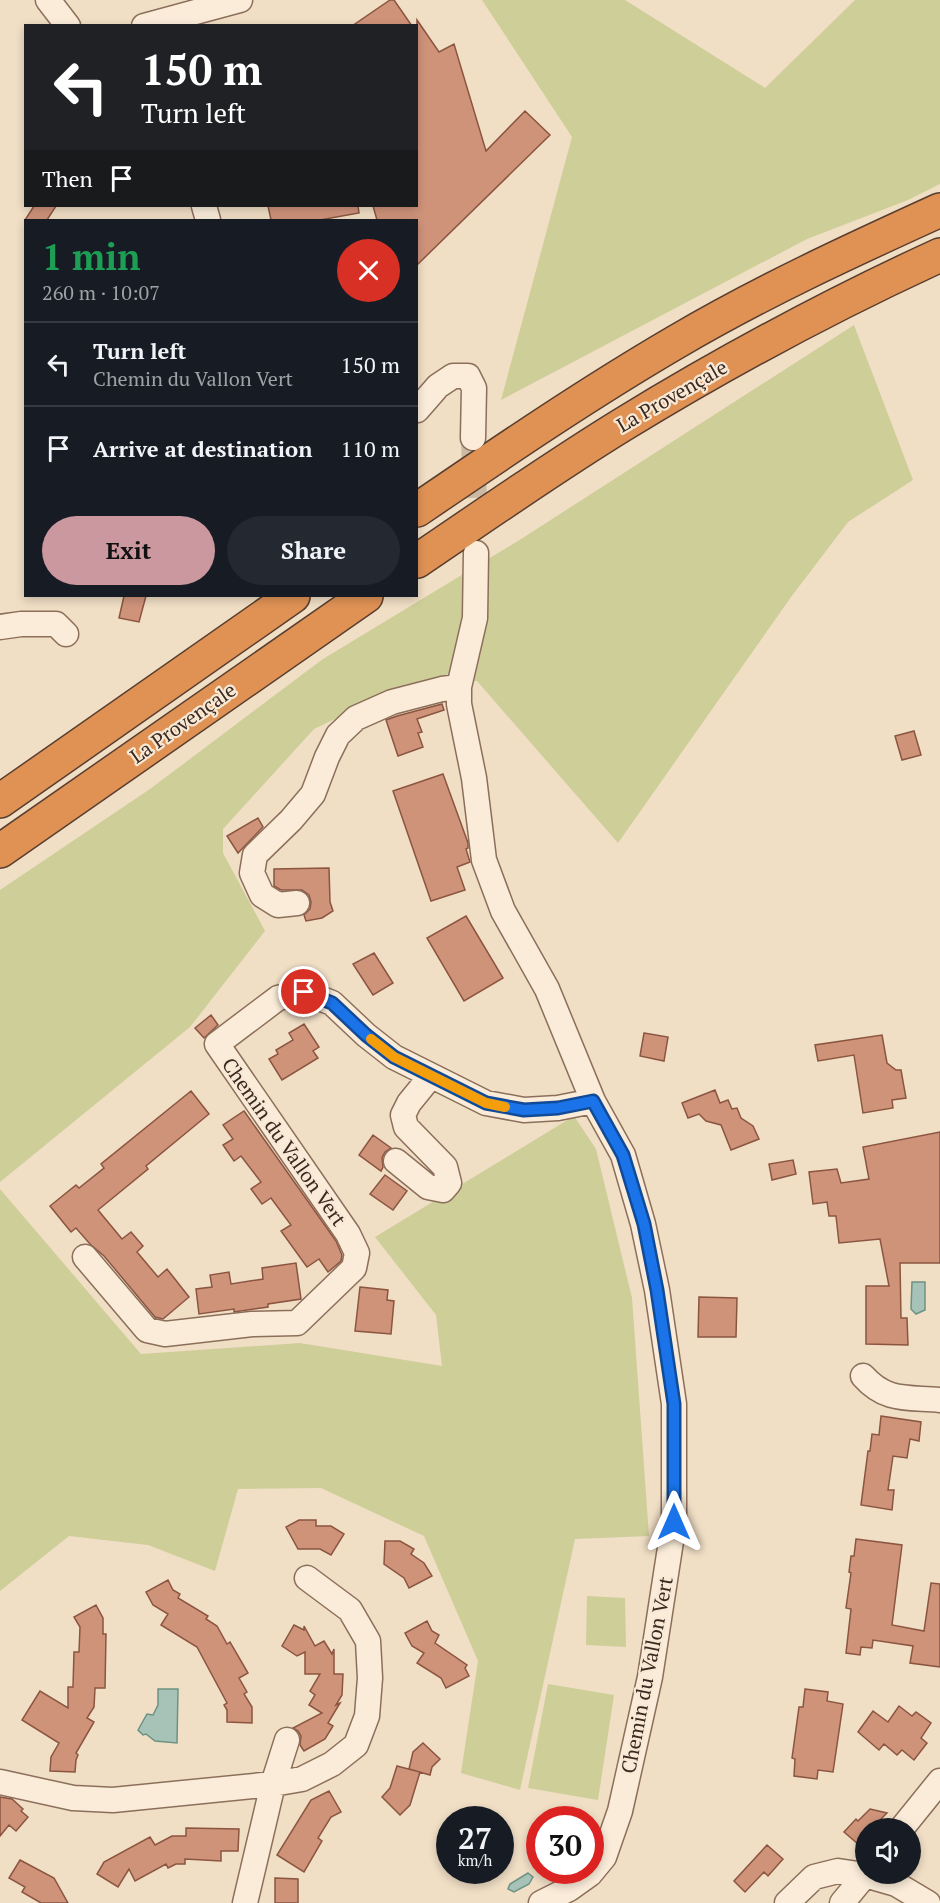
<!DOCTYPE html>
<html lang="en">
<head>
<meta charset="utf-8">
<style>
	:root { --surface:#171b24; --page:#242831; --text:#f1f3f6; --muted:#9ea1a6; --line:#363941; --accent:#cb98a0 }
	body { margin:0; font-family:"PT Serif",serif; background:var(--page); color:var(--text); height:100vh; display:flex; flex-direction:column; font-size:22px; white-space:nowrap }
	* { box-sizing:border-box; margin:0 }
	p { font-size:20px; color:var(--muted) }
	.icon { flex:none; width:33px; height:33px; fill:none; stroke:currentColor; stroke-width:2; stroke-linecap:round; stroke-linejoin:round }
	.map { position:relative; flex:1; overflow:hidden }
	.drawer { position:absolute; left:24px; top:219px; width:394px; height:378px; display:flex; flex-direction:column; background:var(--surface); border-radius:0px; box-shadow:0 3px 9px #0003 }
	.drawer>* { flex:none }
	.hud { position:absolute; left:24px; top:24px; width:394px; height:183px; border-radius:0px; box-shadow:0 3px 9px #0003; background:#202124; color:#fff; overflow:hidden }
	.tools { position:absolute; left:855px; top:1818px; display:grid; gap:12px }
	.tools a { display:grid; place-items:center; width:66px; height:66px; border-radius:50%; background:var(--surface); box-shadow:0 3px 9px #0003; font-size:30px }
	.speed { position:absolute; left:436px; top:1806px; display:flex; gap:12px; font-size:30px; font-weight:700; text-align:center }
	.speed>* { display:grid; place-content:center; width:78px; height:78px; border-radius:50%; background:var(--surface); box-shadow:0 3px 9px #0003; line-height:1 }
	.speed small { font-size:15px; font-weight:400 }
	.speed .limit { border:9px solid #d22; background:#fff; color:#111 }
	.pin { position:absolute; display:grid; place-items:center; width:51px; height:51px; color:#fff; margin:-26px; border:3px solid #fff; border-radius:50%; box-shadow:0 2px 6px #0007 }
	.me { position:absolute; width:66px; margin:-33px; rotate:0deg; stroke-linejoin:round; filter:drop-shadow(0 0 4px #0008) }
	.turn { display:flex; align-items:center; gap:21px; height:126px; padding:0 18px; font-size:27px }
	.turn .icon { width:78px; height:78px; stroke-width:2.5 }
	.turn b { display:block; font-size:42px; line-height:51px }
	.then { display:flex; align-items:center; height:57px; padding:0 18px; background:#0003; gap:12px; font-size:22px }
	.round { display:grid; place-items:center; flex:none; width:63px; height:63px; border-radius:32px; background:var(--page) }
	.head { display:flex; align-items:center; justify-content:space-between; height:102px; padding:0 18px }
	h1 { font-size:36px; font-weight:800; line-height:45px; color:#1e9e55 }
	.primary-button { display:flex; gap:12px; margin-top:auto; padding:12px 18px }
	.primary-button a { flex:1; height:69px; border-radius:36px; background:var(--accent); color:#111; font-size:24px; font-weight:800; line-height:69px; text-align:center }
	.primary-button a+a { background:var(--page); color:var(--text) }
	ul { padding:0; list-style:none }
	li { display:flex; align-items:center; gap:18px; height:84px; padding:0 18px; border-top:2px solid var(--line) }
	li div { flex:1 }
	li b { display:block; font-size:22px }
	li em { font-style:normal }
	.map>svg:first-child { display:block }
</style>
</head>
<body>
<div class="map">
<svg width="940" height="1903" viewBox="0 0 940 1903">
	<rect width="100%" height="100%" fill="#f0dec5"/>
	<path fill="#cece99" d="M482 0H625L765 88 855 0H940V184L908 200 807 239 501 400 572 137Z
		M854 325 913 480 848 522 791 597 618 843 477 681 408 684 314 729 223 829V853L265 931 190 1027 0 1182V890L150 789 323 659 518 541Z
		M574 1116 596 1149 632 1298 649 1536 575 1539 520 1790 461 1773 478 1661 424 1536 321 1488 238 1489 215 1571 148 1545 69 1536 0 1591V1189L141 1354 300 1343 442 1366 436 1315 375 1237Z
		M587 1596 625 1598 626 1647 586 1645Z
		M548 1684 614 1695 598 1800 528 1788Z"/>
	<path fill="#a7c3b7" stroke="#6d9284" stroke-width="1.5" d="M912 1282H925V1310L916 1314 911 1309Z
		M158 1689H178L177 1743 155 1741 146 1734 143 1735 138 1730 147 1714 153 1715 158 1705Z
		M528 1873 533 1877 529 1884 514 1892 508 1889 510 1884Z"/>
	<path fill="#cf937a" stroke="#8b5540" stroke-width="1.5" d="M390 0H394L412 26H352Z
		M417 20 439 52 454 44 486 151 525 111 550 135 417 265V220H377L373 206H417Z
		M34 206H56L47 220H25Z
		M268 206H358L359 213 320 220H271Z
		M124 596H146L139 622 119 618Z
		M442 704 444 710 417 719 422 732 418 733 423 747 398 756 386 720 397 716Z
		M914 731 921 755 902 760 895 736Z
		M443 774 468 843V848L466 849 470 862 457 867 465 890 431 901 393 791Z
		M258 818 263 827 238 853 227 836Z
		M329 868 330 902 333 911 322 918 306 921 304 915 310 909 311 902 309 895 302 890H281L274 886V869Z
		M466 916 503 978 464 1001 427 938Z
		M374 953 393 983 373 995 353 964Z
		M211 1015 218 1025 204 1038 195 1028Z
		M304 1024 319 1047 313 1051 318 1058 282 1080 269 1059 278 1054 276 1050 293 1040 289 1033Z
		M644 1033 668 1037 664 1061 640 1056Z
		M882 1035 887 1063 896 1070H901L906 1098 892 1100 893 1108 863 1113 854 1055 818 1061 815 1045Z
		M715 1090 720 1103 728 1100 732 1109 737 1108 741 1118 753 1126 759 1139 731 1150 721 1125 706 1121 699 1114 688 1118 682 1103Z
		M191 1091 209 1114 146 1166 148 1169 98 1210 122 1239 131 1232 143 1246 137 1252 158 1277 167 1269 189 1297 163 1319 155 1317 104 1256 90 1244 76 1228 71 1232 50 1206 76 1185 79 1188 104 1168 101 1164Z
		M244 1111 336 1241 342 1255 341 1261 328 1272 319 1259 307 1267 281 1231 291 1225 271 1198 262 1204 251 1189 261 1182 241 1156 234 1161 223 1145 233 1139 223 1125Z
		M940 1132V1263H900L901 1318H907L908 1345 866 1344V1286H889L880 1239 839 1243 836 1216H829L827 1202 813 1204 809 1172 837 1169 841 1183 869 1179 863 1147Z
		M373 1135 391 1148 385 1152 382 1158 383 1167 381 1171 359 1155Z
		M793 1160 796 1174 772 1180 769 1164Z
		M385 1175 407 1191 393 1210 370 1194Z
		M296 1263 301 1299 268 1304V1307L234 1312V1309L199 1314 196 1289 212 1287 210 1275 229 1272 231 1284 263 1279 262 1268Z
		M360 1287 388 1290 387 1300 394 1301 391 1334 355 1331Z
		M699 1297 737 1298 736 1337H698Z
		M881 1416 921 1422 919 1441 910 1439 907 1458 893 1456 888 1490H894L892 1510 861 1505 868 1451H870L872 1434 879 1435Z
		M299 1520H316V1526H331L344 1534 331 1555 320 1549H298L286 1527Z
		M856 1539 902 1545 892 1625 924 1631 931 1583 940 1584V1667L910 1663 913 1646 873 1640 872 1648 861 1647 860 1655 846 1653 851 1609 846 1608 851 1573 849 1572 851 1556H854Z
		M385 1541H400L414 1549 411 1554 424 1563 432 1576 409 1588 404 1578 384 1564Z
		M168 1580 173 1590 180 1594 178 1598 208 1616 206 1619 217 1626 227 1644 230 1642 248 1673 239 1678 247 1692 244 1694 252 1707V1723L227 1722V1710L224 1705 227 1703 197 1647 161 1625 168 1614 153 1605 146 1592Z
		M96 1605 103 1618V1634H106L105 1688H95L94 1707 87 1718 94 1722 76 1753 78 1755 76 1760 75 1772 50 1771 51 1757 59 1743 22 1720 40 1691 68 1708V1687H73L74 1652H79L80 1627 74 1617Z
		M427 1621 432 1631 439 1635 435 1643 467 1665 465 1668 469 1676 446 1688 441 1678 417 1663 424 1653 412 1646 405 1633Z
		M294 1625 304 1630V1626L315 1646 324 1641 332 1654 334 1649V1674H343L342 1695 336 1705 340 1703 328 1723 333 1726 325 1739 304 1751 300 1745 301 1736 298 1731 293 1728 322 1713 309 1705 315 1695 310 1691 320 1674H305V1652L297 1656 282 1646Z
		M805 1689 828 1692 827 1701 843 1704 833 1772 818 1770 817 1779 794 1776 795 1759 792 1758 799 1707H803Z
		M899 1706 912 1716 916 1712 931 1723 921 1738 927 1743 914 1760 902 1750 897 1755 884 1744 879 1750 858 1732 873 1711 888 1722Z
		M423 1743 440 1759 432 1767 430 1775 409 1769 413 1752Z
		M397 1766 420 1772 410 1805 400 1815 382 1797 390 1788Z
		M329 1791 341 1812 331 1817 318 1838 322 1841 304 1872 277 1855 311 1800Z
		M0 1797 12 1799 23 1809 21 1811 28 1817 16 1831 9 1825 0 1836Z
		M870 1809 887 1813 872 1828H866V1836L858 1844 844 1832 856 1819 858 1821Z
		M186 1828 239 1829 238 1851H221V1861L185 1859V1864H176L168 1868 166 1864 135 1881 129 1869 118 1887 97 1874 104 1862 150 1837 155 1845 172 1836H186Z
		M767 1845 783 1859 768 1876 764 1872 745 1892 734 1881Z
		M20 1860 54 1878 68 1903H41L22 1892 25 1887 9 1878Z
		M275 1878 298 1879V1903H275Z"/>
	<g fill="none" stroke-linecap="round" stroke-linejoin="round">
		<path stroke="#ccbaa4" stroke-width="24" stroke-dasharray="24 12" stroke-linecap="butt" d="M473 438 476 535"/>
		<defs>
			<path id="minor" d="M48 0 68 26
				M144 26 240 0
				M204 206 208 220
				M417 410 438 386 453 376H468L474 388 473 438
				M476 553 475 618 459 687V704L474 778 484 860 503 911 547 989 593 1101 623 1155 643 1224 657 1290 674 1404V1522L650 1677 620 1811 604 1857 590 1874 569 1889 541 1903
				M0 627 21 624H56L66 634
				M297 903 278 905 262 895 252 873 255 855 291 820 313 794 327 757 338 735 356 718 392 702 442 689 459 687
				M396 1161 428 1187 443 1190 449 1183 445 1167 406 1127 403 1115 409 1103 431 1076
				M85 1257 147 1330 165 1334 252 1324 297 1323 354 1268 357 1253 348 1234 217 1044 278 998 304 992 332 1003 366 1035 394 1057 486 1103 524 1110 558 1108 593 1101
				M863 1376C886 1402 907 1397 940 1400
				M0 1782 73 1798 113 1800 273 1784 302 1779 332 1764 356 1745 367 1716 370 1678 368 1641 350 1610 307 1578
				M902 1828 940 1781
				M245 1903 273 1784 287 1740
				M787 1903 814 1877 838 1871 865 1875 896 1884 928 1903
				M842 1903 866 1874"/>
			<path id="highway" d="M417 510C502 452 587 394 676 342 761 292 850 251 940 210
				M417 561C485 515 552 468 622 425 725 362 831 305 940 255
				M0 801 293 596
				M0 851 366 596"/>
		</defs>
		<use href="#minor" stroke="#8c6f5b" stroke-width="27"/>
		<use href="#highway" stroke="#593e2f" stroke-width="36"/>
		<use href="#minor" stroke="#faecd9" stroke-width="24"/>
		<use href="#highway" stroke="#e09255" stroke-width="33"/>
	</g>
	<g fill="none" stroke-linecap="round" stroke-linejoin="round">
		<defs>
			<path id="route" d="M304 992 332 1003 366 1035 394 1057 486 1103 524 1110 558 1108 593 1101 623 1155 644 1224 657 1290 674 1404V1522"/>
		</defs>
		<use href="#route" stroke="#114b97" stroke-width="15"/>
		<use href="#route" stroke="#1a73e8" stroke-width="10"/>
		<path stroke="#f59e0b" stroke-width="10" d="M371 1039 394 1057 486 1103 505 1107"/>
	</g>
	<g text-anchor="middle" stroke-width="4.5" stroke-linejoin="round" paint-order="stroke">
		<g font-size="20" fill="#3b291f" stroke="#f7e9d5">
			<text transform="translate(672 396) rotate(-30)" y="7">La Provençale</text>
			<text transform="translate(183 723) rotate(-35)" y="7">La Provençale</text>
			<text transform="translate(284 1142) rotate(55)" y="7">Chemin du Vallon Vert</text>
			<text transform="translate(647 1675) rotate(-79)" y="7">Chemin du Vallon Vert</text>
		</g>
	</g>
</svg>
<div class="tools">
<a><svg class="icon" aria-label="sound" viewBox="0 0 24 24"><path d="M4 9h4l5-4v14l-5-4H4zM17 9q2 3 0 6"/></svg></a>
</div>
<div class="speed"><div>27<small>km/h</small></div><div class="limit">30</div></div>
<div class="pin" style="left:304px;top:992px;background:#d93025"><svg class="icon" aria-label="arrive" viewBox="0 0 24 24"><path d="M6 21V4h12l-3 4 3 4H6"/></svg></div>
<svg class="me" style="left:674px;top:1522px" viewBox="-20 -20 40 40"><path d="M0-17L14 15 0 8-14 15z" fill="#1a73e8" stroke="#fff" stroke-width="4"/></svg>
<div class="hud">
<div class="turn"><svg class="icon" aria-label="left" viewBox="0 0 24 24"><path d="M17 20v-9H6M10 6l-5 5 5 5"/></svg><div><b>150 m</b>Turn left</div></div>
<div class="then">Then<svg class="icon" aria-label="arrive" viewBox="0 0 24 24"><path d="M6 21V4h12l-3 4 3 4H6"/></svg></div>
</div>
<section class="drawer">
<div class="head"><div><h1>1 min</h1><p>260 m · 10:07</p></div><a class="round" style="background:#d93025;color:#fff"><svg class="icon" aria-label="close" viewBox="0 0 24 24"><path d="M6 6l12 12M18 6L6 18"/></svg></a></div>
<ul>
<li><svg class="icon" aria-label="left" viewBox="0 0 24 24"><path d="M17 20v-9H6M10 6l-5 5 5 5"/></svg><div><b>Turn left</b><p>Chemin du Vallon Vert</p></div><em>150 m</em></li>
<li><svg class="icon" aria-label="arrive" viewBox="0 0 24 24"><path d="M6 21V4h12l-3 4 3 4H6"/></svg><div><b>Arrive at destination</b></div><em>110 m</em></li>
</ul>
<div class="primary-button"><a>Exit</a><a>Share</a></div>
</section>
</div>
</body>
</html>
